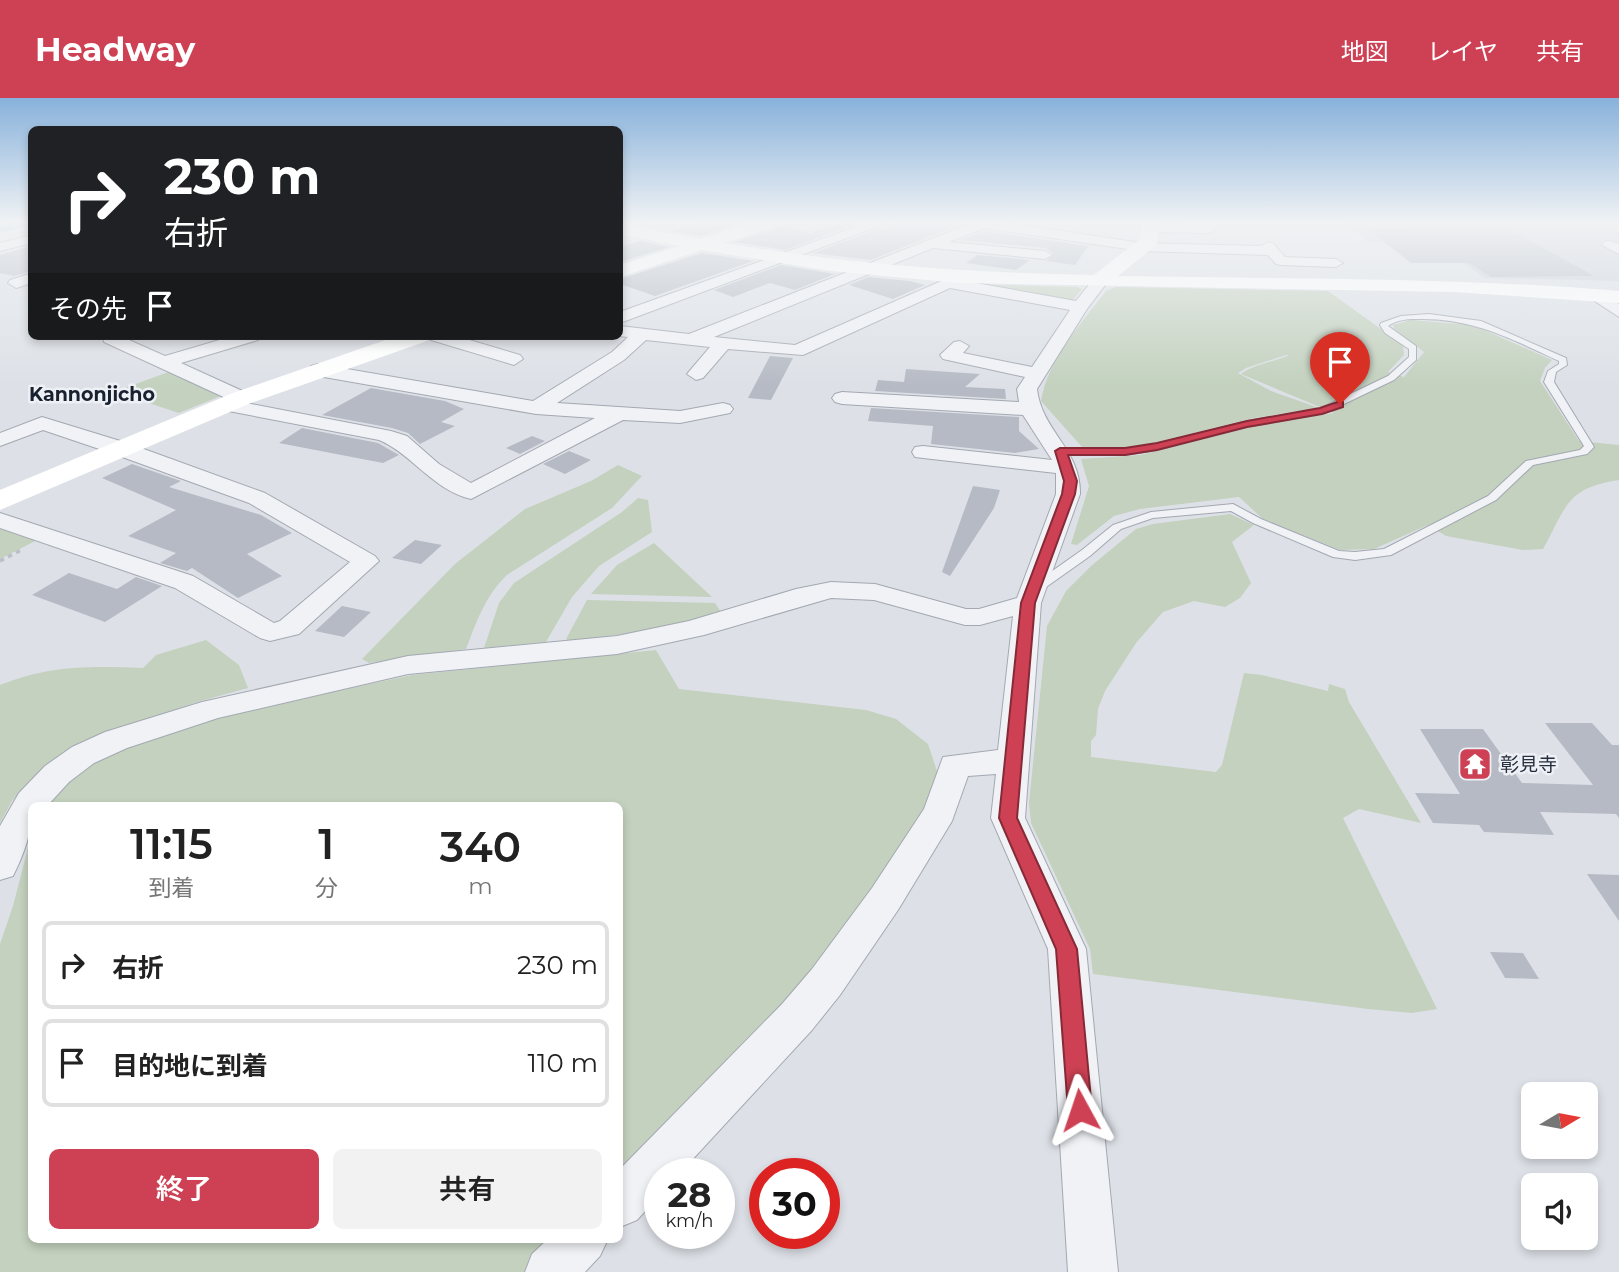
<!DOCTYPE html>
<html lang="ja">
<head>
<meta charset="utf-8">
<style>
	:root { --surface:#fff; --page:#f2f2f2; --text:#222; --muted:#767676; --line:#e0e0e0; --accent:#ce4154 }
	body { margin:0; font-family:Montserrat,"Noto Sans JP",sans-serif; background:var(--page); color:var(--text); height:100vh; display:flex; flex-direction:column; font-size:26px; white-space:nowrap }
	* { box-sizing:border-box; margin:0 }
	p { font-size:23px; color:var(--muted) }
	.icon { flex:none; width:38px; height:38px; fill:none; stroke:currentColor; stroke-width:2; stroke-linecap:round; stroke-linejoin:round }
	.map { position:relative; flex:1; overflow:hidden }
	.details { position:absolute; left:28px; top:704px; width:595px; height:441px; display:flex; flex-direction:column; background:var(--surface); border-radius:10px; box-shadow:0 4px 10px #0003 }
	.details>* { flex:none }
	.top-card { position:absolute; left:28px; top:28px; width:595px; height:214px; border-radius:10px; box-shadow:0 4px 10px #0003; background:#202124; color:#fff; overflow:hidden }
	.needle { width:46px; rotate:80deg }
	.tools { position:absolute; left:1521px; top:984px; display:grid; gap:14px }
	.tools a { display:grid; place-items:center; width:77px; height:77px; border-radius:10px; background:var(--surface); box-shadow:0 4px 10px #0003; font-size:35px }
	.speed { position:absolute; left:644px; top:1060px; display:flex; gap:14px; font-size:35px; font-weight:700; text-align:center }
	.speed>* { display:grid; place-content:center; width:91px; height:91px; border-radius:50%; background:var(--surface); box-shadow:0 4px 10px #0003; line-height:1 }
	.speed small { font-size:18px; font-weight:400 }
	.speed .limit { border:10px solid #d22; background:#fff; color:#111 }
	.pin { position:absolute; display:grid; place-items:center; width:60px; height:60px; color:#fff; margin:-72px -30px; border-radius:50% 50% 50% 0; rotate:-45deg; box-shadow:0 0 7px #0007 }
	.pin .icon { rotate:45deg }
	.me { position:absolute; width:77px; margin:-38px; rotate:355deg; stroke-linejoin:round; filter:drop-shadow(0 0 5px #0008) }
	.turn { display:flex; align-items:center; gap:24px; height:147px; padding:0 21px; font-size:32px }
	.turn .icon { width:91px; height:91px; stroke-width:2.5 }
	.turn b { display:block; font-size:49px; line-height:60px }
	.then { display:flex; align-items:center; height:66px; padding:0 21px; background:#0003; gap:14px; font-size:26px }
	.eta { display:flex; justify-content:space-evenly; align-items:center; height:119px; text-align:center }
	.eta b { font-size:42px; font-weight:600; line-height:49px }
	.action { display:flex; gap:14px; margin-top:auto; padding:14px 21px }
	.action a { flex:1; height:80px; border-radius:10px; background:var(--accent); color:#fff; font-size:28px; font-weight:600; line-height:80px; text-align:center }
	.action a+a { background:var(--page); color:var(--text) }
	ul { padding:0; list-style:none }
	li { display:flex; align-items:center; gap:21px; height:88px; margin:0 14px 10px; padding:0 7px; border:4px solid var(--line); border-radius:10px }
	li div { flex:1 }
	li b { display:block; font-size:26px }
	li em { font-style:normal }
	header { display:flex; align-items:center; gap:42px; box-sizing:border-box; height:98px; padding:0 35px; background:var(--accent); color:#fff }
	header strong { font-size:33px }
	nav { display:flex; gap:38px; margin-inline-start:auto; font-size:24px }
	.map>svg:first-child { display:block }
</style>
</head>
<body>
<header>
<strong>Headway</strong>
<nav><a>地図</a><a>レイヤ</a><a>共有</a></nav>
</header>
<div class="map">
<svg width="1619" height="1174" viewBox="0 0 1619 1174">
	<rect width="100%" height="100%" fill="#dde1e7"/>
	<path fill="#cbd0d9" d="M1342 123H1619V183L1485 180 1434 145H1370Z"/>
	<path fill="#c3d1be" d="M964 186 1077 189 1082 191 1072 203Z
		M1116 189 1328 193 1403 247 1404 257 1388 274 1404 279 1424 254 1394 231 1393 227 1411 222 1473 227 1552 262 1545 270 1540 283 1579 343 1619 347V382C1566 390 1567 408 1543 451L1523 452 1446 438 1428 427 1374 451 1340 452 1263 421 1239 399 1140 411 1114 418 1077 447 1071 446 1089 388 1081 361 1140 357 1263 326 1334 315 1241 276C1255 266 1274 264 1289 257H1286L1246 270 1238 275 1271 293 1319 310 1254 320 1137 349H1082L1041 303C1048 261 1081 226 1106 193Z
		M171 273 223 297 179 315 121 296 130 292 125 290Z
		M618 367 642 378 612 410 507 477C485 498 477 523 466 551L369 565 362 561 455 466 525 411 591 383Z
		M638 400 648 402 652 434 599 468 572 499 546 544 484 550 499 505 514 485 622 414Z
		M1230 416 1254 427 1232 444 1251 485 1240 500 1225 509 1194 503 1163 514 1136 545 1105 593 1098 611 1096 637 1091 643V659L1216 674 1222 667 1244 575 1262 577 1328 593 1329 586 1345 591 1349 604 1421 725 1359 711 1343 720 1437 911 1412 915 1368 911 1093 876 1090 851 1031 725 1029 705 1047 528 1066 493 1091 468 1136 431 1153 426Z
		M0 430 37 442 0 461Z
		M654 445 712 499 591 496 617 467Z
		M587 502 715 505 721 514 662 531 570 543 566 541Z
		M206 542 239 567 248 590 197 604 100 637 25 689 12 703 0 725V587C51 567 89 568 143 570L156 557Z
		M656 552 679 591 866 612 896 621 928 646 940 682 925 715 812 884 620 1078V707H48L56 694 105 656 178 630 245 613 412 577Z
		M31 738 32 1141H557L524 1174H0V846L13 808Z"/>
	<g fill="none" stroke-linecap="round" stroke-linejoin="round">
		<path fill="#98aec8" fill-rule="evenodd" d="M0 123H31L28 128 0 135Z"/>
	</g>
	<path fill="#b5bac4" d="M704 123H736L741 125 700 138 672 133Z
		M845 123 856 126 785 152 735 144 784 128 811 135Z
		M896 123H958L961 126 871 162 813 155 878 131 883 132 895 128Z
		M1507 130 1594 178 1491 179 1469 165H1411L1368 131Z
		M984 133 1088 148 1075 167 1046 163 1054 156 1045 150 960 142Z
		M640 143 669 149 620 164V149Z
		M32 148V173L14 178 0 175V157Z
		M702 155 753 163 655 198 620 186V181Z
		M977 157 1030 162 1016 172 966 165Z
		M781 167 835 176 795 192 770 185 733 199 714 192Z
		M868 179 910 183 925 187 893 201 849 187Z
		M770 258 793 260 771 302 748 300Z
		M906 271 980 276 965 289 1005 291 1006 301 875 293 878 282 904 284Z
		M371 290 445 303 464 311 441 324 455 328 420 346 408 335 392 330 322 317Z
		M871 310 1019 319V333L1039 351 1015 355 931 346 933 328 868 323Z
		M302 330 378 345 399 357 383 365 279 345Z
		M532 338 545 343 520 356 506 350Z
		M569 353 591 362 565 376 543 366Z
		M132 366 181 383 169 389 261 417 292 435 247 456 282 478 238 500 192 470 187 473 160 465 176 455 128 438 176 412 102 380Z
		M973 388 1000 392 994 410 950 478 942 474Z
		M415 442 442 447 421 466 392 460Z
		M69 475 117 491 136 479 162 488 105 524 32 497Z
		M342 508 371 514 344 539 315 533Z
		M1545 625H1592L1612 647H1619V720L1616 716 1540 714 1554 737 1484 734 1479 727 1433 725 1415 695 1460 696 1420 631H1483L1522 685 1593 687Z
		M1587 776 1619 777V823Z
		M1490 854 1523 855 1539 881 1505 880Z"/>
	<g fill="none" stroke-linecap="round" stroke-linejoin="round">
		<defs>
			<path id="lane" d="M1429 216 1481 223 1566 260 1567 267 1556 274 1554 284 1594 349 1587 356 1533 367 1496 402 1391 457 1355 462 1333 459 1253 425 1231 413 1153 420 1121 431 1090 458 1039 494H1031L1029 491 1031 488 1082 452 1113 427 1151 414 1233 406 1261 421 1339 453 1355 454 1384 451 1488 398 1526 363 1580 352 1584 348 1544 284 1548 273 1559 266V263C1512 241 1472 220 1420 221 1409 221 1398 221 1388 228L1416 248V262L1394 282 1325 315 1247 329 1157 352 1125 357 1060 356 1055 353 1060 350 1125 351 1157 346 1247 323 1319 311 1388 278 1409 259V251L1385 235 1380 227 1381 225 1401 218Z"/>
			<path id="street" d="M0 123H8L0 128Z
				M628 123H650L620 134V126Z
				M872 123H892L620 225V214Z
				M961 123H997L1141 145 1261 148 1268 144 1273 145 1285 159 1336 161 1343 165 1336 169 1281 167 1276 166 1268 157 1141 153 984 130 949 144 1045 153 1052 157 1045 161 933 150 714 239 795 247 962 174 970 179 965 183 1076 203 1095 179 1101 177 1109 182 1087 211 1037 291C1042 334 1081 351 1080 396L1041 505 1025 720 1086 851 1118 1174H1068L1048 851 991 720 996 676 968 678 952 723 898 812 840 897 812 932 679 1076H660V1097L637 1122 620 1129V1071L782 906 812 871 872 790 924 711 943 659 998 652 1013 518 980 527H965L874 502 831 500 704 537 617 556 408 576 218 620 127 650 94 665 69 684 48 707H32C32 734 25 754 13 778L0 782V728L19 695 45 668 72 649 105 634 202 604 408 558 617 538 689 523 796 491 831 484 875 486 966 511H979L1017 500 1056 396V375L923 360 915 359 912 354 915 349 923 348 1052 362 1023 317 842 306 835 304 832 300 835 296 842 294 1019 304 1017 291 1025 279 943 261 940 257 954 244 960 243 969 248 963 255 1032 269 1070 212 950 190 803 257 728 251 703 280 696 282 687 276 710 249 646 242 624 262 557 305 680 313 723 305 730 307 733 311 730 315 680 325 623 322 471 401C433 392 412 356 379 342L218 311 215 307 218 303 230 302 104 244 103 238H120L165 258 233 238H261L258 242 181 265 249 296 252 300 246 305 391 333 407 338 439 366 471 385 595 320 536 316 318 278 309 272 311 268 318 266 533 303 612 254 628 239 619 238 620 228 689 236 967 127Z
				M1201 123H1215L1217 127 1212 134 1207 135 1152 134 1145 130 1152 126 1203 127Z
				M32 137V145L0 153V145Z
				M1609 143 1619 146V156L1602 147 1604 144Z
				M32 175V185L16 190 8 185 10 182Z
				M1596 192 1619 206V219L1590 200 1588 197 1590 194Z
				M428 238H456L520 257 523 261 514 267 431 242Z
				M42 319 130 346 265 395 375 458 379 463 299 536 270 543 260 540 175 490 0 430V415L193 478 274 525 280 523 350 464 249 405 114 356 43 332 0 348V335Z
				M548 1141H608L600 1158 585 1174H525L532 1156Z"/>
		</defs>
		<use href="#lane" stroke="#a3a8b1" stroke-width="2"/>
		<use href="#street" stroke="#a3a8b1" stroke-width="2"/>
		<path stroke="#bcbfc6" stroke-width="3.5" stroke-dasharray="4.5 4.5" stroke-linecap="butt" d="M0 463 23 451"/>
		<use href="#lane" fill="#f0f2f6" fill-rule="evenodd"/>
		<use href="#street" fill="#f0f2f6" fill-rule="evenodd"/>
		<path fill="#fff" fill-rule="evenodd" d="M754 123H782L779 127 724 145C847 166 970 175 1094 177L1140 141 1143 123H1161L1156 147 1118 178C1286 181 1452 179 1619 193V205L1454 194 959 185 831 173 702 152 620 179V167L679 148 620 136V126L700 141Z
			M397 238H430L427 243 251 305 0 412V392L233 295Z"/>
	</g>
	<linearGradient id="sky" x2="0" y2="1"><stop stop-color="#88b2db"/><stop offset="0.43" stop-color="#f0f2f4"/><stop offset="1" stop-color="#f0f2f4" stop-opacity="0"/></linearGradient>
	<rect width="1619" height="288" fill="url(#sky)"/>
	<path fill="#ce4154" stroke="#862a37" stroke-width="2" d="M1340 303 1343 304V309L1322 316 1247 329 1157 352 1125 357H1068L1077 383 1075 396 1035 505 1017 720 1077 851 1092 1012 1088 1021 1080 1024 1071 1021 1068 1012 1056 851 999 720 1021 505 1062 396 1064 383 1055 353 1060 350H1125L1157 345 1247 323 1320 310Z"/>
	<defs>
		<symbol id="temple-square" viewBox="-11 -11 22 22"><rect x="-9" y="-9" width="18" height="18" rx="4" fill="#ce4154" stroke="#edf0f5"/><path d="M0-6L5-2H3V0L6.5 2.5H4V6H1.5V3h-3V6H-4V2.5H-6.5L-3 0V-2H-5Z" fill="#fff"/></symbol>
	</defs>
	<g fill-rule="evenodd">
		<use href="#temple-square" x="1456" y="647" width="38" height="38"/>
	</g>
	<g text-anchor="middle" stroke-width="5" stroke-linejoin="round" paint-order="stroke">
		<g font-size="19" font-weight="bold" fill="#19202f" stroke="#edf0f5">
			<text x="92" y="303">Kannonjicho</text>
		</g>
		<g font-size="19" fill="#272f3e" stroke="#edf0f5" text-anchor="start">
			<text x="1500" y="673">彰見寺</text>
		</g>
	</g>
</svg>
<div class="tools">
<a><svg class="needle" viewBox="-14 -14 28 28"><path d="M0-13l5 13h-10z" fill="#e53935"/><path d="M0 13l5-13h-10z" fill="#767676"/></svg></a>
<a><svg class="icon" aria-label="sound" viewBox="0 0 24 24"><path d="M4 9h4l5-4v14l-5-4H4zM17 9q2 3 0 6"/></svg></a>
</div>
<div class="speed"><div>28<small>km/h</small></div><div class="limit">30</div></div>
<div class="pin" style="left:1340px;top:306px;background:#d93025"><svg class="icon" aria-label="arrive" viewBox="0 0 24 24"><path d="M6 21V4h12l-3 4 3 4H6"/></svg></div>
<svg class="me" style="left:1080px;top:1012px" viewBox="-20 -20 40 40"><path d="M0-17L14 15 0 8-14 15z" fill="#ce4154" stroke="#fff" stroke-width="4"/></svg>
<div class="top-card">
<div class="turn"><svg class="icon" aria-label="right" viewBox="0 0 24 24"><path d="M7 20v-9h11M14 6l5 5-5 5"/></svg><div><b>230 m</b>右折</div></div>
<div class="then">その先<svg class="icon" aria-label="arrive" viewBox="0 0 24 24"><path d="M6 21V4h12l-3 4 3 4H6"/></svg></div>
</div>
<section class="details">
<div class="eta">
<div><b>11:15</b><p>到着</p></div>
<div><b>1</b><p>分</p></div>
<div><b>340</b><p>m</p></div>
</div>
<ul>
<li><svg class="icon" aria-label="right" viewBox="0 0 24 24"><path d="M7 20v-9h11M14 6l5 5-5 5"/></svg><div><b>右折</b></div><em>230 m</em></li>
<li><svg class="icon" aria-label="arrive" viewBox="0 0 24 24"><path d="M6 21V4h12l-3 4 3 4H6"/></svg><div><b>目的地に到着</b></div><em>110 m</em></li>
</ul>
<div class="action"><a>終了</a><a>共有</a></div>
</section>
</div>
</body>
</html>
